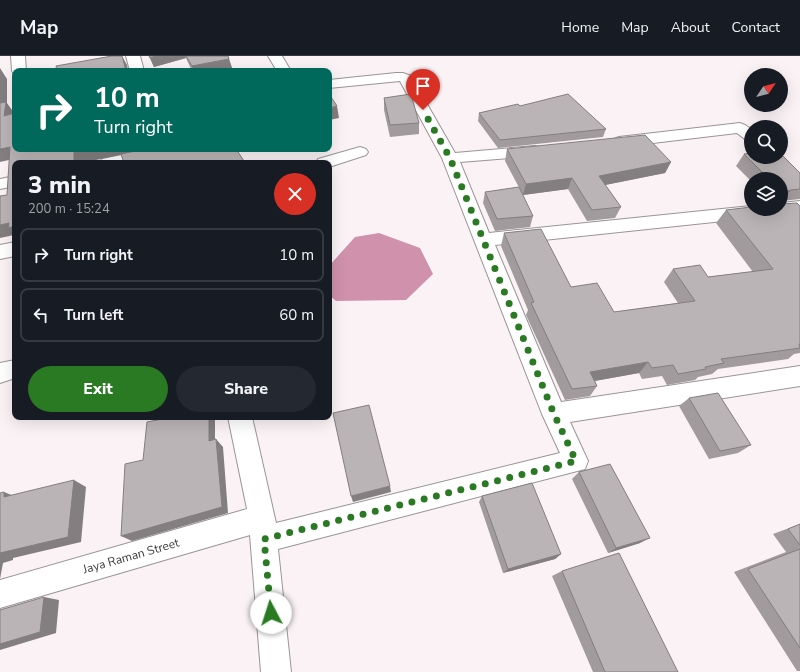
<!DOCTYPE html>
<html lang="en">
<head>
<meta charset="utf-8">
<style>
	:root { --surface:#171b24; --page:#242831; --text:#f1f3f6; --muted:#9ea1a6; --line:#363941; --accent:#2a7a23 }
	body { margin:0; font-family:"Nunito Sans",sans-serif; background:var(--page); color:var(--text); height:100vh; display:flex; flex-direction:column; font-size:15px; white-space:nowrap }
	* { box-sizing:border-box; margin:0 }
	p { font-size:13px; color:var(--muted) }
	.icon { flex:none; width:22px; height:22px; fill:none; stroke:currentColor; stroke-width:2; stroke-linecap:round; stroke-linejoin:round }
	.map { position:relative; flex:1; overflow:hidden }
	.panel { position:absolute; left:12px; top:104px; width:320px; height:260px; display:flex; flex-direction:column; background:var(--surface); border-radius:8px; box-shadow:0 4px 16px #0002 }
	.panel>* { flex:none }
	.top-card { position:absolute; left:12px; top:12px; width:320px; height:84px; border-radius:8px; box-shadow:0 4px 16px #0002; background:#00695c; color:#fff; overflow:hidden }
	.needle { width:26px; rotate:55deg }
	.buttons { position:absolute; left:744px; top:12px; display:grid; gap:8px }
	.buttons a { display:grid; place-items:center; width:44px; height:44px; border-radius:50%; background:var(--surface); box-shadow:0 4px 16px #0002; font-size:20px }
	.pin { position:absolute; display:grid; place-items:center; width:34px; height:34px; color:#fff; margin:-41px -17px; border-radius:50% 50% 50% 0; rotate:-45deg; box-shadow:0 0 4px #0007 }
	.pin .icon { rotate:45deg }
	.me { position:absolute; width:44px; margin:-22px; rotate:355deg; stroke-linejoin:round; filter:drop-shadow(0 0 3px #0008) }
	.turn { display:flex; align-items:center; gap:14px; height:84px; padding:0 16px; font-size:18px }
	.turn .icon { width:52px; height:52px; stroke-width:2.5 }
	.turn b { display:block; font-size:28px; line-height:34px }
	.round { display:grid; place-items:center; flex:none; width:42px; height:42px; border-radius:21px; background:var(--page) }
	.headline { display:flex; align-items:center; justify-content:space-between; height:68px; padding:0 16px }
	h1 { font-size:24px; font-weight:800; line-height:30px }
	.primary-button { display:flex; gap:8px; margin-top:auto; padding:8px 16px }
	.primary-button a { flex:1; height:46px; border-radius:24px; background:var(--accent); color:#fff; font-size:16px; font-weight:800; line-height:46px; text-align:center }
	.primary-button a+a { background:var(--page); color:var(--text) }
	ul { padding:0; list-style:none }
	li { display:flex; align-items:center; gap:12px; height:54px; margin:0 8px 6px; padding:0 8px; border:2px solid var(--line); border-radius:8px }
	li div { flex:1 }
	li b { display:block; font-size:15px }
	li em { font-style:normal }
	header { display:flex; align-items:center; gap:24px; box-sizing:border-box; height:56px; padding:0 20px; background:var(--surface); border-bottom:1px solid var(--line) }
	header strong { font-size:19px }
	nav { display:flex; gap:22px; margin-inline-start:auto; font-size:14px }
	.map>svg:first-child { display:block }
</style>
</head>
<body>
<header>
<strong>Map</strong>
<nav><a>Home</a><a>Map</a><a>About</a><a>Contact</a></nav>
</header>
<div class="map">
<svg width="800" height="616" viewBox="0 0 800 616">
	<rect width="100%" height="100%" fill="#faf2f5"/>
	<path fill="#cf91ab" d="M379 177 420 192 433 218 406 244 336 245 329 239V210L355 181Z"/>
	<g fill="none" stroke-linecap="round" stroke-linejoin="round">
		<defs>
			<path id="street" d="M11 0H25L26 15H15L14 18 12 15Z
				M126 0H140L144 15H130Z
				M268 0H282L291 15H277Z
				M396 17H403L411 20 455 97 535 90 541 92 543 95 541 98 535 100 460 106 489 177 751 150V153H781V147L800 145V157L495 189 561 346 800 310V330L570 366 588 405 585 413 278 493 291 616H261L250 479 0 552V524L247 453 228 361H252L276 467 560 397 542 358 442 102 400 25 329 32V24Z
				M740 67 745 69 751 73V86L746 84 737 77 619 91 614 89 611 86 614 83 619 81Z
				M360 91 366 93 368 96 366 99 329 111V107H316L318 103Z
				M152 93 158 95 160 98 158 101 132 107H100L102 103Z
				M15 120V130L0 133V123Z
				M15 186V200L0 203V189Z
				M15 304V322L0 327V307Z"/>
		</defs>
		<use href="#street" stroke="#9b9497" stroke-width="2"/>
		<use href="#street" fill="#fff" fill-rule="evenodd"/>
	</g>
	<path fill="#a19b9d" d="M149 0H228L232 12 217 15H192L186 2 154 11Z
		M384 42 419 67V78L390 81 384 54Z
		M520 50 606 73 603 81 498 92 478 65 479 57Z
		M507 93 671 106 665 117 605 129 621 151 615 162 587 165 568 133 523 139 505 105Z
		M744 98 800 117V143L781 145V123H751V125L736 110Z
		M485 136 533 160 530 171 495 175 483 147Z
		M800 150V297L794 298 788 303 718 313 712 318 698 321 695 324 667 329 662 320 642 323 639 317 595 325 597 330 590 340 565 344 526 259 528 254 501 190 504 177 571 231 614 256 678 247 664 226 673 213 708 221 753 216 716 167 726 154Z
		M689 342 751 389 738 397 709 403 679 350Z
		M579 416 640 487 608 497 572 423Z
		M482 440 561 498 555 503 503 517 479 446Z
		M800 468V615H797L734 516 786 496 773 478Z
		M562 515 678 616H593L552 520Z"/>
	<path fill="#837e7f" d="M122 0 127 9 128 15H126Z
		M156 0H185L186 2 154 11 150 2Z
		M229 3 232 12 217 15H193L192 10Z
		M0 12 7 23V47L14 57 4 60 0 49Z
		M337 50 339 62 329 64V52Z
		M10 91 18 102 0 106V93Z
		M87 93H147L82 107H74V96Z
		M244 105V107H236Z
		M671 106 665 117 595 131 599 120Z
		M572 122 568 133 523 139 526 128Z
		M791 134 781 145V139L783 137Z
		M9 167 15 170V179H14L0 182V169Z
		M648 306 639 317 583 327 590 316Z
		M209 361H214L215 363V392L209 385Z
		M216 383 223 391 228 457 132 485 121 480Z
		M74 424 86 431 81 486 13 502V504L3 507 0 523V497Z
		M390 430 391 436 353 446 351 440Z
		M4 436 19 442 4 441Z
		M650 482 640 487 608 497 616 492Z
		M561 498 555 503 503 517 508 513Z
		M44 541 59 544 56 577 0 594V588Z"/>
	<path fill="#bbb4b6" stroke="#837e7f" d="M112 0H122L126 15H57L56 10Z
		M149 0H156L150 2Z
		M186 0H228L229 3 192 10Z
		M329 38 337 50 329 52Z
		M411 38 419 67 390 69 384 42Z
		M568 38 606 73 500 84 479 57 518 48 520 50Z
		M6 46 4 60 15 57V93H87L74 96V107H15V170L8 172 9 167 0 169V140L7 139 10 91 0 93V47Z
		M645 79 671 106 599 120 621 151 592 154 572 122 526 128 507 93Z
		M145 93H236L244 105 236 107H124L121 98Z
		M751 97V101H781V98L800 117V133L791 134 783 137 781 134V123H769L744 98Z
		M519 131 533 160 497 163 485 136Z
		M797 147 800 150V288H799L800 292 721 303 724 307 705 311 706 313 678 318 673 309 652 312 648 306 590 316 597 330 572 333 531 247 534 246 504 177 541 173 571 231 597 227 614 256 695 245 673 213 700 209 708 221 773 213 726 154 751 151V153H781V148Z
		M718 337 751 389 720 395 689 342Z
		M369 349 390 430 351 440 333 357Z
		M172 361H209V385L216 383 222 451 121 480 125 408 143 404 147 366Z
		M610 408 650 482 616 492 579 416Z
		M74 424 68 481 0 497V437L4 436V441Z
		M532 427 561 498 508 513 482 440Z
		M800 468V489L788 473Z
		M800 493V592L748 513Z
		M619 497 678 616H605L562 515Z
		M44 541 40 576 0 588V554Z"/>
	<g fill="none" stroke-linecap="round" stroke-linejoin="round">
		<path stroke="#2a7a23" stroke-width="7" stroke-dasharray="0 12.6" d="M271 557 264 483 576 405 554 358 450 102 423 54"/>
	</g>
	<g text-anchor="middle" stroke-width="3" stroke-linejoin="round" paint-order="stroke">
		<g font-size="12" fill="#3b3839" stroke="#fff">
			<text transform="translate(131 500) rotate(-16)" y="4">Jaya Raman Street</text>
		</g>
	</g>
</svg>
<div class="buttons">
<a><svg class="needle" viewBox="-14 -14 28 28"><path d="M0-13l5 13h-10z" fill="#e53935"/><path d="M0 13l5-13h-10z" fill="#9ea1a6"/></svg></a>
<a><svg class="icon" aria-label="search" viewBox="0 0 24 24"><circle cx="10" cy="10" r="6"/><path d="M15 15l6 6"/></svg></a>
<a><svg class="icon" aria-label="layers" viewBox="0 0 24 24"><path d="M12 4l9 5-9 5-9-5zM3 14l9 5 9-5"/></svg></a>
</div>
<div class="pin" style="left:423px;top:54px;background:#d93025"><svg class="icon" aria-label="arrive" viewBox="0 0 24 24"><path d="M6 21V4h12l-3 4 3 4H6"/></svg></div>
<svg class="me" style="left:271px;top:557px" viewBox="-20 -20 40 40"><circle r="19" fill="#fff"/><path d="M0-13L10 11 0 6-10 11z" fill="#2a7a23"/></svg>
<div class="top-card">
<div class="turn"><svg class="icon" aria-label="right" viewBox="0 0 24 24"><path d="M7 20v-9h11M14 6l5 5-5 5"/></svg><div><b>10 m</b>Turn right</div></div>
</div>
<section class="panel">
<div class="headline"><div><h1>3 min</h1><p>200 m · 15:24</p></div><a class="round" style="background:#d93025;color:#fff"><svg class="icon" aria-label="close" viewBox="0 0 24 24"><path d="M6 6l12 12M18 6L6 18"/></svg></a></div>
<ul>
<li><svg class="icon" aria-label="right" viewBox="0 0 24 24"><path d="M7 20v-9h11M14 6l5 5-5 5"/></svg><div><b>Turn right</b></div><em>10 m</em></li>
<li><svg class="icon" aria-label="left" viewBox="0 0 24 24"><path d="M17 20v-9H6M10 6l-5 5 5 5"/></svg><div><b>Turn left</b></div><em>60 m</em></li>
</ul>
<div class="primary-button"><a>Exit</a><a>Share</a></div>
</section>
</div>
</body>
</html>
